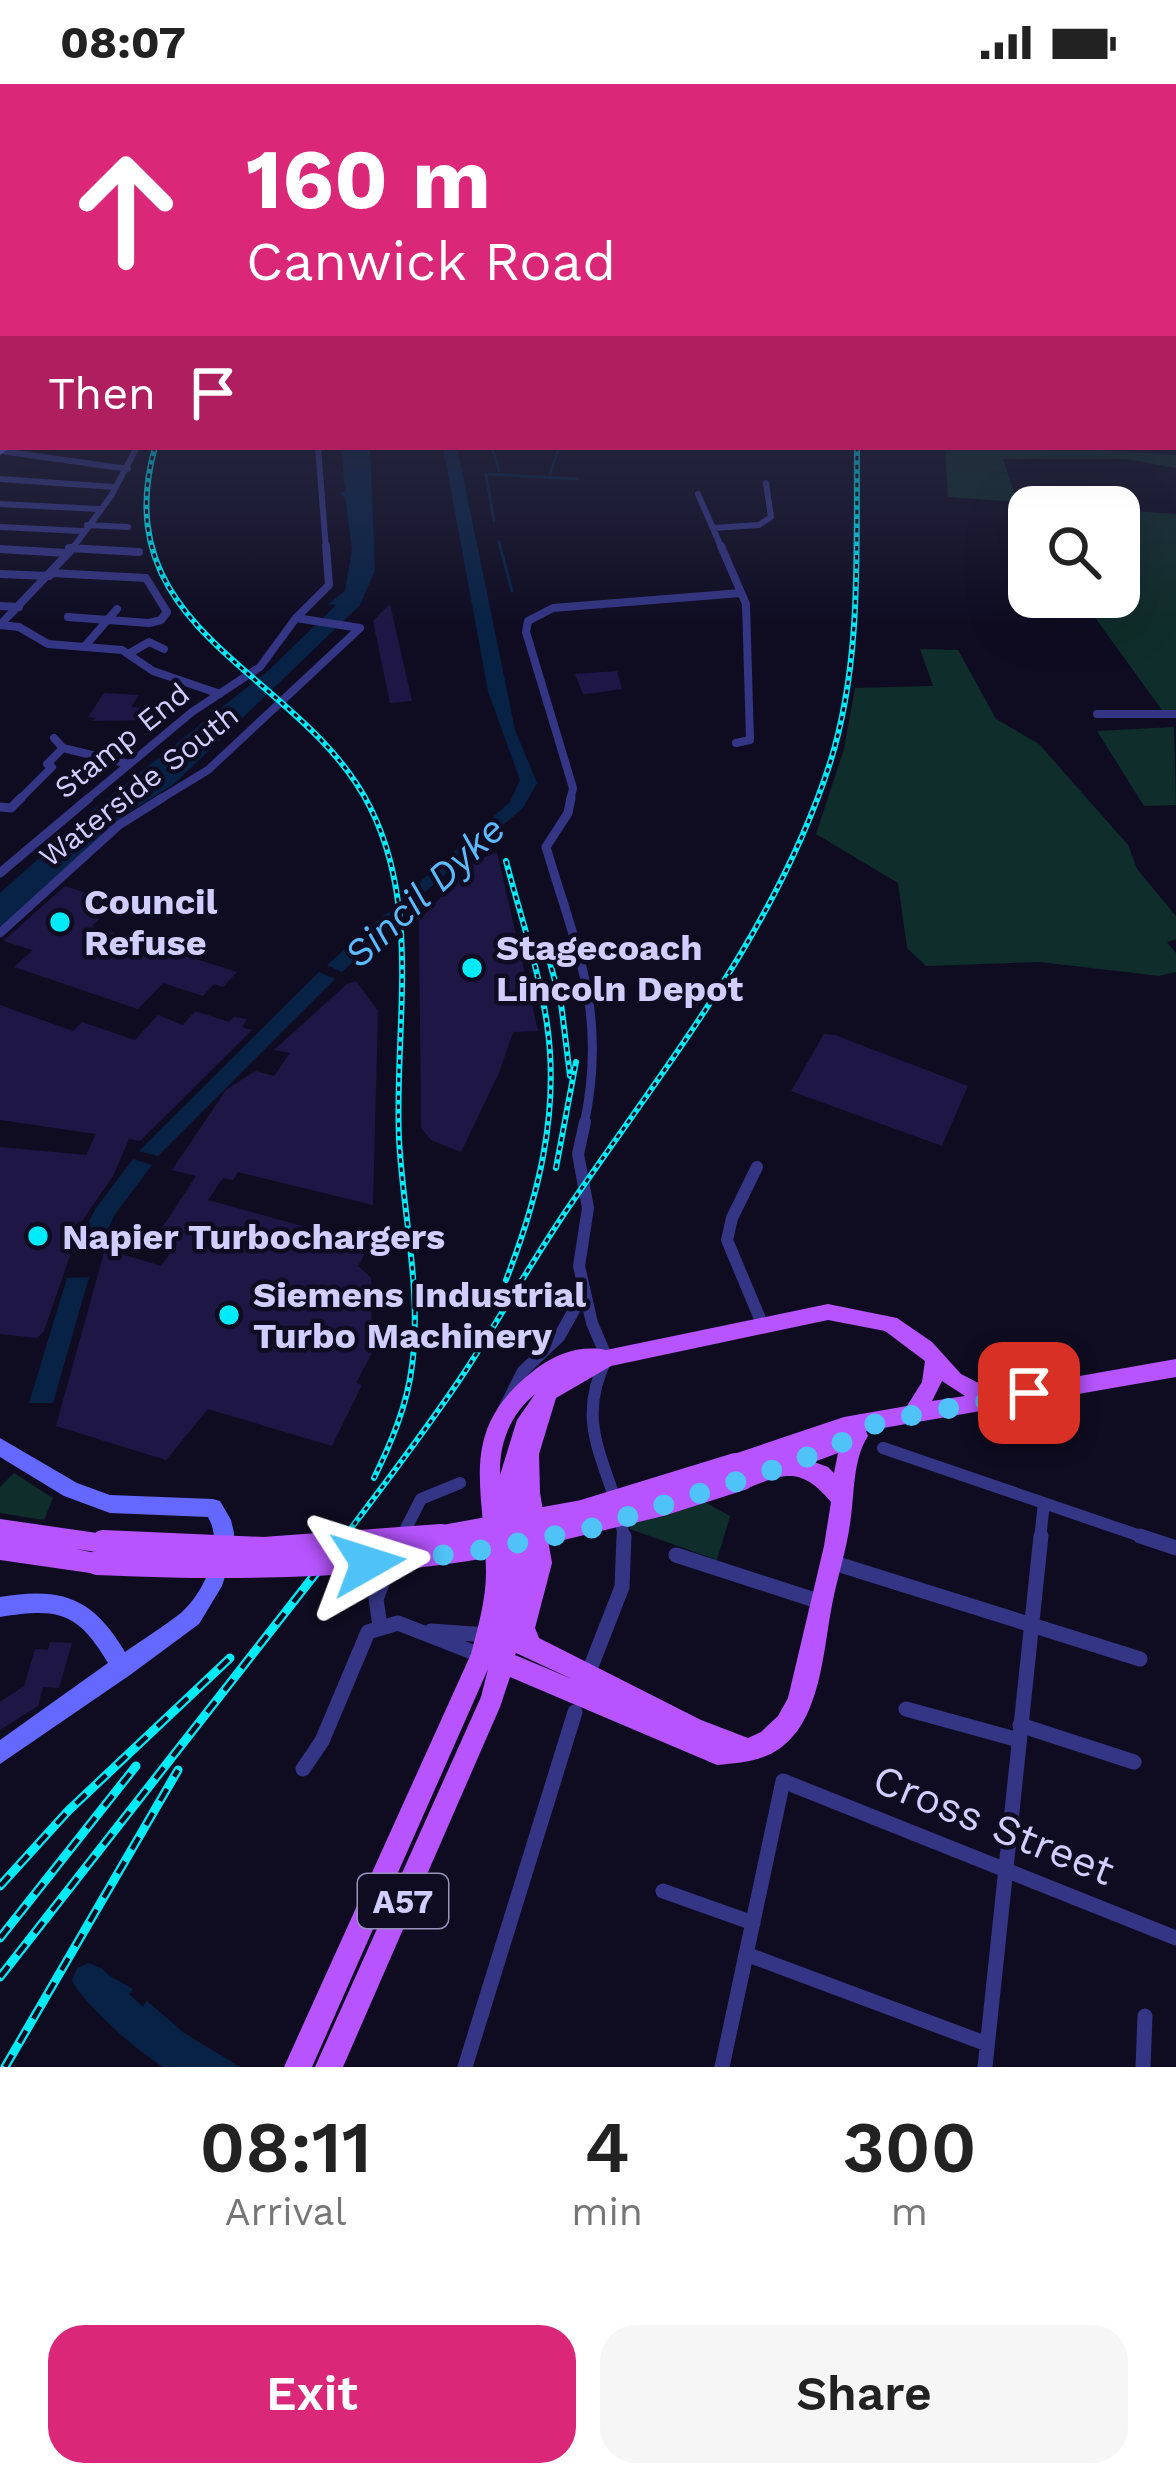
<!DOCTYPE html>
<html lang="en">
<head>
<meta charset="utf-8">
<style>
	:root { --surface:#fff; --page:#f6f6f6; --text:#222; --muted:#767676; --accent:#db2777 }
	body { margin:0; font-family:"Work Sans",sans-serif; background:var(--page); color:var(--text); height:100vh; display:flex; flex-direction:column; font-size:45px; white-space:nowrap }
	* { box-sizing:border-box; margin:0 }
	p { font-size:39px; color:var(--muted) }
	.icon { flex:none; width:66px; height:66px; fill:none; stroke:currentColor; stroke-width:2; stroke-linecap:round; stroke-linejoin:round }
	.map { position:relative; height:1983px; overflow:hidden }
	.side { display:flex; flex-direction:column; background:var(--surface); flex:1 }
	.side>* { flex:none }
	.top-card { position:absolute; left:0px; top:0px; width:1176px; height:366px; box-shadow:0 12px 48px #0002; background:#db2777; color:#fff; overflow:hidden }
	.tools { position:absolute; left:1008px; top:402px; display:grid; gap:24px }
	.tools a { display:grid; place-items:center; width:132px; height:132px; border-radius:24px; background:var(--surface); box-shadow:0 12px 48px #0002; font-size:60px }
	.pin { position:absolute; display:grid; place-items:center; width:102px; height:102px; color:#fff; margin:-51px; border-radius:24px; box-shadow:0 6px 18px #0006 }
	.me { position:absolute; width:132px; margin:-66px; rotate:84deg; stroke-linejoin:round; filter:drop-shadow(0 0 9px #0008) }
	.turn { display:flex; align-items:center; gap:42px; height:252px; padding:0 48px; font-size:54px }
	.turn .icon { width:156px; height:156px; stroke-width:2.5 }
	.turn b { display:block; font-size:84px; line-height:102px }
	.then { display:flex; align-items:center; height:114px; padding:0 48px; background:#0003; gap:24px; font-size:45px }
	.eta { display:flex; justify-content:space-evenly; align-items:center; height:204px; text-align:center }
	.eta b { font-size:72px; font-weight:600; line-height:84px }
	.button { display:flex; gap:24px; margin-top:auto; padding:24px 48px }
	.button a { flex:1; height:138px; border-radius:36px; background:var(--accent); color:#fff; font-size:48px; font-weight:600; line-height:138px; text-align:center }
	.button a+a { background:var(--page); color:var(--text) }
	.status { display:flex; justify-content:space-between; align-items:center; height:84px; padding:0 60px; background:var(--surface); direction:ltr }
	.status svg { height:33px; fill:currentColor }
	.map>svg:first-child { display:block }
</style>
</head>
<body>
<div class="status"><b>08:07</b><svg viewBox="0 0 49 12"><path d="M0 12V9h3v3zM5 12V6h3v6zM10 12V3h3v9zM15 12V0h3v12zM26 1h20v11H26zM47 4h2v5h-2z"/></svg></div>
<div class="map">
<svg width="1176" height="1983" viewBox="0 0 1176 1983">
	<rect width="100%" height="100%" fill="#0f0c22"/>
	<path fill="#0f2d2a" d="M945 363H1059L1176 371V384L1126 375H1003L1015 411 1075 415 1088 423 948 413Z
		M1119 426 1176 430V633H1167L1080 513H1119Z
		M920 565 958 566 996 635 1039 660 1128 761 1137 785 1176 832V855L1167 858 1176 869V888L1159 892 1040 878 926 882 907 864 898 799 816 750 844 665 855 604 933 602Z
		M1174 643 1176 721 1144 722 1097 647Z
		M14 1389 53 1414 44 1436 0 1429V1403Z
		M701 1416 730 1432 717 1476 630 1445 632 1435Z"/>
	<path fill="#082245" d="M341 363H370L375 486 360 521 174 700 129 728 0 844V809L82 736 102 742 86 757 116 731 106 738 86 732 94 725 269 586 336 521 328 520 345 507 352 465 345 413 340 411 345 406Z
		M443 363H457L515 646 537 699 523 724 385 842V848L342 888 327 881 384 831 408 817 411 806 510 718 520 696 488 607Z
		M319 888 335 895 158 1072 139 1067Z
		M133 1075 152 1081 115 1130 98 1167 74 1168 96 1124Z
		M89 1193 53 1319H29L67 1194Z
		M97 1885 133 1905 110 1937 82 1906Z
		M147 1917 184 1949 240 1983H162L124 1952Z"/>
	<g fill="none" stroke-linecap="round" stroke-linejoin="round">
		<path stroke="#082245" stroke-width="3" d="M492 363 499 387
			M550 390 559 363
			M494 437 486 390 577 395
			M499 458 512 507"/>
		<path fill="#082245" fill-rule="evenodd" d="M89 1879 101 1884 156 1935 211 1970 216 1983C201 1983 180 1983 166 1983 144 1975 80 1916 72 1896L77 1884Z"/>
	</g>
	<path fill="#1e1745" d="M390 520 412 617 390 619 373 537Z
		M617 587 622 605 595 609 583 610 575 590Z
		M104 609 139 611 131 623 157 625 150 636 92 637 95 634 88 633Z
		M497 768 538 947 513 948 499 989 461 1068 431 1056 421 1044 419 837 473 778Z
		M65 802 116 819 92 842 237 888 223 903 214 900 203 912 163 899 138 925 14 883 33 866 3 857Z
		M356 897 378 927 373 1121 238 1088 233 1096 223 1094 208 1116 328 1149 323 1157 365 1169 358 1182 371 1194 372 1269 356 1299 362 1301 332 1362 208 1325 166 1376 56 1342 105 1165 161 1182 177 1160 156 1153 196 1092 172 1086 226 1006 255 987 274 992 290 969 274 966 347 900Z
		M0 921 73 947 82 938 135 956 158 931 183 941 195 927 229 938 234 933 247 935 242 943 252 946 140 1057 129 1055 113 1092 82 1137 44 1247 37 1254 0 1250V1063L86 1071 96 1050 0 1036Z
		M824 950 835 951 968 1002 942 1062 791 1007Z
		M50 1558 72 1559 59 1604 43 1603 38 1622 0 1646V1618L24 1602 35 1565 48 1566Z"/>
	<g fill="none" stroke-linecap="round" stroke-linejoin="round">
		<path stroke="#343584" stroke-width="6" d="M318 363 326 465
			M1 367 128 385
			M0 395 114 403
			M698 410 722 465
			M0 420 99 425
			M87 441 128 443
			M0 443 82 447
			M713 444 759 441 771 433 766 399
			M69 464 81 465
			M72 465 111 412 137 363"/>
		<path stroke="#343584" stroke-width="8" d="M721 462 746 520 750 656 736 659
			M69 464 139 468
			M0 465 66 469
			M51 489 146 494 167 528 161 536 149 539 68 533
			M0 490 49 492
			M0 522 19 523
			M296 534 360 544
			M0 541 19 543 48 560 122 566 153 587 220 610
			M0 541 75 462
			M85 562 117 525
			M130 569 149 558 164 565
			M1097 630H1176
			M54 654 63 664 129 680
			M18 717 52 683 47 680 63 664
			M85 717 192 628 260 583 296 534 329 501 326 462
			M157 717 208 686 360 544
			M570 717 573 704 526 548 528 537 553 524 741 509"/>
		<path stroke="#343584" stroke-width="9" d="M571 714 568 729 546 763C577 867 608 930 584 1041
			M0 723 11 724 21 714
			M0 789 89 714
			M0 849 119 741 162 714"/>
		<path stroke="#343584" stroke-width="12" d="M585 1038 578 1070 588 1124 579 1182 592 1239 607 1274C570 1346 615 1385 624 1455
			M757 1083 732 1134 727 1156 763 1242
			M504 1325 523 1287 559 1253 583 1210
			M883 1364 1149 1455
			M401 1454 421 1415 460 1399
			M1040 1455 1044 1419"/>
		<path stroke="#343584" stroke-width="15" d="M1140 1452 1176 1464
			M676 1471 821 1518
			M831 1478 1140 1575
			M380 1542 376 1515 391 1476
			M431 1547 487 1551
			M588 1590 622 1503 624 1452
			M906 1625 1019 1656
			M1020 1641 1134 1678
			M303 1685 322 1657 368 1548 398 1539 480 1571
			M663 1807 753 1839
			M746 1870 987 1960
			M465 1983 575 1628
			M722 1983 783 1697 1176 1854
			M985 1983 1041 1452
			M1143 1983 1145 1932"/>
		<path fill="#6468ff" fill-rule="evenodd" d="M1173 312 1176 313V320L1173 319Z
			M3 362 11 363 0 371V364Z
			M0 1354 77 1399 110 1411 213 1415 220 1417 231 1436 234 1449V1464L222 1502 199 1540 130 1591 0 1680V1656L108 1579C77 1527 58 1524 0 1533V1513C62 1503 92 1513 125 1568 143 1555 163 1543 181 1529 205 1508 225 1462 208 1433L110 1429 64 1412 0 1373Z"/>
		<path fill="#b754ff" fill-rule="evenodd" d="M828 1220 897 1234 932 1258 961 1290 994 1307 1176 1275V1293L866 1347 868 1352C852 1377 855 1410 850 1440 846 1468 837 1494 832 1521 823 1567 821 1636 779 1665 760 1678 738 1679 717 1681L510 1593 500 1623 343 1983H315L481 1613 488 1585 312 1983H284L471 1570C478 1543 486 1516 486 1488 485 1402 455 1346 537 1284 558 1269 581 1261 606 1266ZM828 1236 885 1247 925 1277 922 1298 907 1322 844 1333 728 1372 725 1379 728 1386 735 1389 745 1385 736 1389 732 1396 736 1403 743 1406C783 1390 800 1381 831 1418L824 1462 788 1614 778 1632 761 1648 748 1654 701 1636 539 1554 535 1544 552 1479 540 1409 539 1370 556 1314 611 1282ZM942 1297 965 1312 932 1317ZM535 1310 517 1336 500 1391C499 1359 510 1331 535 1310ZM838 1369 834 1389 828 1383 814 1378ZM516 1569 572 1595 515 1571Z
			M0 1435 111 1451 114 1458 111 1465 103 1469 76 1465 105 1471 108 1479 105 1487 97 1490 0 1476Z"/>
		<defs>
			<path id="rail-far1" d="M155 363C103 550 302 587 370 723 422 826 394 945 399 1055 403 1131 422 1206 412 1282 407 1322 391 1359 374 1394
				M506 777C520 831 539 885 547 940 560 1029 538 1114 506 1196
				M549 875 561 919 570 992
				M556 1084 576 978
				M343 1455C385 1399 428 1344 466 1286 501 1232 532 1177 568 1124 665 982 776 846 830 679 862 578 856 468 857 363"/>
			<path id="rail" d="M0 1802 68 1727 230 1574
				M0 1854 136 1682
				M0 1893 345 1452
				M5 1983 178 1686"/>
		</defs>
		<use href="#rail-far1" stroke="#00ebf8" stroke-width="6"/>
		<use href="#rail" stroke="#00ebf8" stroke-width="9"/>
		<use href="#rail-far1" stroke="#0f0c22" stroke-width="3" stroke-dasharray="4.5" stroke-linecap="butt"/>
		<use href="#rail" stroke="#0f0c22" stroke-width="4.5" stroke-dasharray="14" stroke-linecap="butt"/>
		<path stroke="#b754ff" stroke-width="20" d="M421 1455 582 1426 735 1379
			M525 1455 662 1422 743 1396"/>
		<path stroke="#b754ff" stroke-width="24" d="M103 1458 264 1465 441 1452
			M97 1479C246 1486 393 1483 539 1452"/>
	</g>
	<linearGradient id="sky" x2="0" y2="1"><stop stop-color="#080713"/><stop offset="0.49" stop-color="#31344f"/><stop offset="1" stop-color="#31344f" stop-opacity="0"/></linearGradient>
	<rect width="1176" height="543" fill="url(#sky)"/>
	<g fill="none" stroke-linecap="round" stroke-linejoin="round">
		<path stroke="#4fc3f7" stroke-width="21" stroke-dasharray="0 37.8" d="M368 1479 471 1468 589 1445 788 1381 855 1353 878 1338 1029 1309"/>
	</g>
	<g fill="#00ebf8" stroke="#0f0c22" stroke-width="4.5">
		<circle cx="60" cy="838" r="12"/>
		<circle cx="472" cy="884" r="12"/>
		<circle cx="38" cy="1152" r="12"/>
		<circle cx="229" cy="1231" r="12"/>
	</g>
	<g text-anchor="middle" stroke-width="9" stroke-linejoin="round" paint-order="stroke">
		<g font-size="30" fill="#d1cdff" stroke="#0f0c22">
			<text transform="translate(122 657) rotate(-39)" y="10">Stamp End</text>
			<text transform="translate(139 702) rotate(-38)" y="10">Waterside South</text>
		</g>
		<rect fill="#0f0c22" stroke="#9793bd" stroke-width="3" x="358" y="1790" width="90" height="54" rx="9"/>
		<g font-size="33" font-weight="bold" fill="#d1cdff">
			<text x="403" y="1829">A57</text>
		</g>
		<g font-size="36" font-weight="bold" fill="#d1cdff" stroke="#0f0c22" text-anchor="start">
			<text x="84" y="830">Council<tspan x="84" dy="41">Refuse</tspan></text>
			<text x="496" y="876">Stagecoach<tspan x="496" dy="41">Lincoln Depot</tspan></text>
			<text x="62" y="1165">Napier Turbochargers</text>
			<text x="253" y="1223">Siemens Industrial<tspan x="253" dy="41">Turbo Machinery</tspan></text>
		</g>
		<g font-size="39" font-style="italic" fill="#5bbbff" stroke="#0f0c22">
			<text transform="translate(424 807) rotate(-43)" y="14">Sincil Dyke</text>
		</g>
		<g font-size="42" fill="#d1cdff" stroke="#0f0c22">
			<text transform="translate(994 1740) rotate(22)" y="15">Cross Street</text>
		</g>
	</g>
</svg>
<div class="tools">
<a><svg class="icon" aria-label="search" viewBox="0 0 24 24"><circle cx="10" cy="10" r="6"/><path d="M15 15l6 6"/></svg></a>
</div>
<div class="pin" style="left:1029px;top:1309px;background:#d93025"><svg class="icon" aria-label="arrive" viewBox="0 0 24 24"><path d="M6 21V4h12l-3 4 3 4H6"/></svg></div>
<svg class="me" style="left:368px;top:1479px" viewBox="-20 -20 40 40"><path d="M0-17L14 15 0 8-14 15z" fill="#4fc3f7" stroke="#fff" stroke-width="4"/></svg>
<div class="top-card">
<div class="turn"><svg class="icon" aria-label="ahead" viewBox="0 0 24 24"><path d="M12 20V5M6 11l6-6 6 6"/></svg><div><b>160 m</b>Canwick Road</div></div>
<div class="then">Then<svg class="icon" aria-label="arrive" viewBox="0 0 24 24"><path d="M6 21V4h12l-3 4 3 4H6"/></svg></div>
</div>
</div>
<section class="side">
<div class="eta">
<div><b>08:11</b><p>Arrival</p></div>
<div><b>4</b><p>min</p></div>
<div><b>300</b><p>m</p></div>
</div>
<div class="button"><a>Exit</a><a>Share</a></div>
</section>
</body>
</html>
